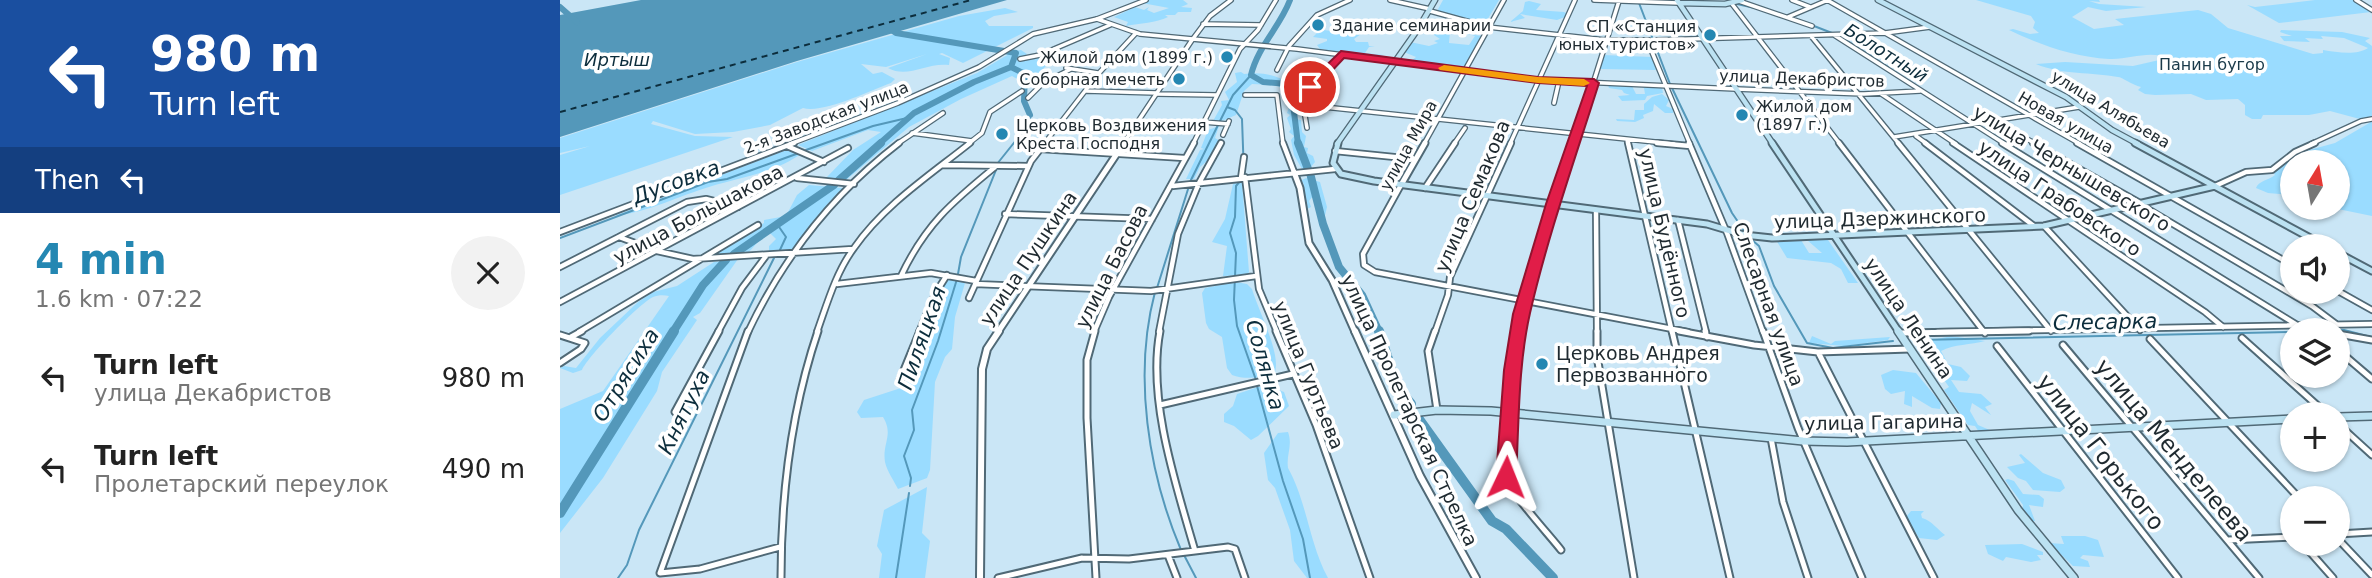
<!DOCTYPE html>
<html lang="en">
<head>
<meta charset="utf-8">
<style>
	:root { --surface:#fff; --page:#f2f2f2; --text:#222; --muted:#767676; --accent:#2487b2 }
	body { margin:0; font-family:"DejaVu Sans",sans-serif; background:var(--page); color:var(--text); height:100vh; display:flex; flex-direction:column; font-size:26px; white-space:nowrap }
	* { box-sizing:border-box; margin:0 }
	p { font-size:23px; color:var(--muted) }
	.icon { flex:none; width:38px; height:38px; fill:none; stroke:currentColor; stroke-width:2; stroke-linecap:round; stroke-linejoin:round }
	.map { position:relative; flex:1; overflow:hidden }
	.side { display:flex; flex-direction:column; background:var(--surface); width:560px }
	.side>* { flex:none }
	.top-card { background:#1a4fa0; color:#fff; overflow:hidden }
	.needle { width:46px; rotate:11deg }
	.controls { position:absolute; left:1720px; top:150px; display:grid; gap:14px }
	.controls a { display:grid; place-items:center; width:70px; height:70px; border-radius:50%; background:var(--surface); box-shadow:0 2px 5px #0004; font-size:35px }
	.pin { position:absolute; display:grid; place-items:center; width:60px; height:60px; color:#fff; margin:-30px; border:4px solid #fff; border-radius:50%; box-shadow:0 2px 7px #0007 }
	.me { position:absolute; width:77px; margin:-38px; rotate:2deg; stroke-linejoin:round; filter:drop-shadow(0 0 5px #0008) }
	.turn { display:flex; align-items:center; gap:24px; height:147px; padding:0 35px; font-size:32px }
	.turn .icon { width:91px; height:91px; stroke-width:2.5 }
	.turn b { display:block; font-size:49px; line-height:60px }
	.then { display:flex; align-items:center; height:66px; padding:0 35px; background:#0003; gap:14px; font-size:26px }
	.round { display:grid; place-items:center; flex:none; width:74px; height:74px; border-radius:37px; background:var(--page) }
	.head { display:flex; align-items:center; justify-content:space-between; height:119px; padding:0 35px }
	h1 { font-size:42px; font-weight:800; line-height:52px; color:var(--accent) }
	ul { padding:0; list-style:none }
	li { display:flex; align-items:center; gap:21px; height:91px; padding:0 35px }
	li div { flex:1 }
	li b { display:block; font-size:26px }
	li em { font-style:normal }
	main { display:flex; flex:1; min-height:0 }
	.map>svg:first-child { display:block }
</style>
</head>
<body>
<main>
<section class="side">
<div class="top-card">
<div class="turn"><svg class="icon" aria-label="left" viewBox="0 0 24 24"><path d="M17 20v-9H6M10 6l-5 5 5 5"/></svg><div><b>980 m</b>Turn left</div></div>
<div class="then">Then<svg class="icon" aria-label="left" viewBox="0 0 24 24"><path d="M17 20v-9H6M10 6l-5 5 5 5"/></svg></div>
</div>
<div class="head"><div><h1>4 min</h1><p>1.6 km · 07:22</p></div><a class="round"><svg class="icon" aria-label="close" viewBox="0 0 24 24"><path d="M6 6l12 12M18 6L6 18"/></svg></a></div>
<ul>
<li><svg class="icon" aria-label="left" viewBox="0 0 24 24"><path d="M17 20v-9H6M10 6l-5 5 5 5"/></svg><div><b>Turn left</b><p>улица Декабристов</p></div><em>980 m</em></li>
<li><svg class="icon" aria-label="left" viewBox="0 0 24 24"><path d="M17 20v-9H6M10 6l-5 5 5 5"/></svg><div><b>Turn left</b><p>Пролетарский переулок</p></div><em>490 m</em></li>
</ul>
</section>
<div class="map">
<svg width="1812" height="578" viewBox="0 0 1812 578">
	<rect width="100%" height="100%" fill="#cae6f6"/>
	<path fill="#9adcff" d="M588 0H623L628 4 621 7 632 8 631 12H618L615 15H605L608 17C596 23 580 23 566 26L568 22 554 17 575 7 584 10 589 7 587 10 594 13 609 8 582 3Z
		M883 0H939L926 22 921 23 877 11Z
		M1416 0H1539L1540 2 1529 1 1539 4 1586 7 1546 11 1528 7 1512 17 1534 29 1564 25 1555 19 1638 10 1651 14 1668 28 1753 54 1763 53V50C1776 52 1796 56 1808 48L1784 38 1761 36 1763 39 1745 38 1750 42 1724 41 1720 36H1732L1720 32 1721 30 1782 32 1810 38 1805 41 1812 46V216L1773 208H1778V163H1732V195L1708 193 1696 188C1698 181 1709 180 1715 175L1713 172 1738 153 1775 143 1811 122 1770 111 1749 115H1703L1701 119H1692L1685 115V105L1678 99 1646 100 1631 94 1595 95 1585 94 1578 90 1581 87C1572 85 1562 77 1558 77 1532 72 1502 75 1476 64L1505 62 1573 66 1608 58C1588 50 1570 60 1549 59 1514 57 1480 45 1449 30L1453 29 1470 34 1479 33 1473 28 1475 22 1471 16Z
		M1755 0H1793L1811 12 1719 23 1687 5 1695 7Z
		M969 1 981 4 976 10 1004 12 1006 13 1005 17 997 20 960 14 965 18 950 22 963 11 965 2Z
		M445 8 458 12 434 16 425 21 429 26H473V28L403 63 382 53 379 54 390 58 389 65C367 62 348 79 328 68L367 54 326 67 301 64 313 74 322 72 335 79 331 83C311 90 263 114 243 108L210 125 173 132 135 134 93 121 91 124 135 136 173 137 0 195V155L30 146 0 153V138L237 62 399 16Z
		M754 29 791 33 792 36 801 34 794 39 796 42H808L809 46H815L809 47 805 53 824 55 815 57 760 49 757 45 767 41V39L753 37 757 33 752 31Z
		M877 30 890 32 889 43 909 45 915 36 908 34 922 36 903 68 838 60 851 61 856 57 844 52 850 42 869 46 878 43 874 41 880 39 874 35Z
		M461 50 467 54 457 61 481 57 489 59C486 72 472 74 467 85L452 76 401 99 349 127 286 180 267 181 266 178 293 150 321 132 308 130 252 151 238 145 417 73 454 51Z
		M1043 55 1092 57 1096 70 1040 69Z
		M681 72 684 74C699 72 712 74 726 81L727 85H731L738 98 737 104 732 105 735 106 736 119 741 120 742 132 746 136 744 147 748 148 747 153 753 156 755 162 750 168 742 169 734 155 731 140 734 136 729 132 731 129 727 118 730 115 727 113 729 107 726 106 731 104 724 99 728 95 726 89 714 85 692 84 684 91 676 115 662 121H653L662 105 661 101 669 100 665 92 677 82 675 73Z
		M1048 85 1072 86 1076 94H1085L1084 88 1080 86 1102 88 1103 93 1087 96 1085 100 1062 101 1058 96 1070 95 1064 93 1062 90 1049 88Z
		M1102 94 1109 100 1106 106 1113 109V113H1105L1094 104 1093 111 1083 115 1084 118 1075 122 1057 121 1056 119 1074 120 1075 110H1084V104L1092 97Z
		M659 126 655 138 660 141 652 157 640 167 634 179H626L640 150 644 149 641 148 648 130Z
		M229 149 242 153C219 171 179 178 152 186 118 196 90 212 54 216Z
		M746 178 760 182 767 207 762 228 753 196 749 201 751 207 745 210 742 186 744 184 740 181Z
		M678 181 682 183 689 272 687 275 663 276 667 246 652 242 665 219 673 184Z
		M249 185 282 188V192L232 249 209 253V246L216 239 209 232 203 236 189 252 155 255 204 223V220L226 216 237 195Z
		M1216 240H1241L1249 253H1262L1247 240H1268L1298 283H1288L1281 269 1271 263 1227 258Z
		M178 259 140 313 133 317 137 320 102 372 97 391 43 478 0 533V409L43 391 109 296C104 295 98 295 93 297 79 304 29 355 22 370L13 373 0 368 4 366 16 368 40 338 78 302 93 292 117 286 154 262Z
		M391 279 405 283 395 317 392 349 385 357 375 382 370 470 367 478 338 489C334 481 327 471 325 462 322 443 334 435 323 417L301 418 297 412 304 400 344 387 360 357 386 281Z
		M676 282 687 284 692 289C698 310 721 353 715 372 703 378 685 380 672 375L667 368 662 337 649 329 646 323 642 293 645 288Z
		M1252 336 1271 344 1275 341 1330 337 1328 340 1284 346 1249 343Z
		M1391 336 1425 341C1411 345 1394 344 1381 351L1388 364 1401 367 1410 376 1407 381 1391 380 1399 392 1421 394 1432 404 1425 407 1431 415 1412 403 1410 411 1418 425 1432 431 1419 432 1415 426 1408 425 1384 390 1389 387 1368 357 1371 350 1368 341Z
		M1333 370 1356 373 1381 403 1380 409 1372 408 1352 396V407L1344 404 1345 391 1331 394 1325 389 1321 375Z
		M698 387H711L724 392 729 406 698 436 691 440 674 426 664 422V414L673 406 677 394Z
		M728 432C733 446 726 454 728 468 747 502 749 543 768 578H747L734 561 730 530 715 488 708 480 704 453 718 433Z
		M1461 454 1483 473 1501 480 1505 488 1500 492 1473 490 1466 481 1458 478 1447 467 1465 463 1459 455Z
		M1448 479 1454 481 1463 494 1479 495 1484 499 1483 507 1469 505 1475 521H1471L1462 511 1463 505 1445 480Z
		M367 487 362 533 370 541 365 578H319L322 554 317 546 324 510Z
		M1351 511H1364L1361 514 1362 518C1372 521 1377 529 1385 535L1377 540 1359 538 1346 517Z
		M1501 536H1525L1538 540 1544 557 1523 555 1520 558 1528 561 1530 567 1513 566 1489 543 1504 544Z
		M1462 544 1483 552V555H1477L1481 560 1471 562 1446 557 1443 561 1428 554 1425 545Z"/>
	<path fill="#5498ba" d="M81 0H447L237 61 0 137V15Z"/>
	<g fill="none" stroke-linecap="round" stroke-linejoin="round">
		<path stroke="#5498ba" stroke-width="2" d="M1079 3 1110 84
			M1177 4 1195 8
			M1254 26 1272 33
			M1286 40 1328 67
			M1112 88 1172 213 1185 232
			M667 107 675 110 682 119 684 175
			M660 121 673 95 691 75
			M246 150 313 126 347 118
			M437 164 469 124 470 115
			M681 180 676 186 675 217 670 233 676 253 674 300 677 326 696 380
			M630 182 658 125
			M217 224 226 237 219 252
			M0 238 148 182 167 179 239 153
			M1192 240 1199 246 1214 286 1247 343 1273 348 1333 341
			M398 274 401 257 436 170
			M597 288 629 186
			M595 292C573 375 588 472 621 550
			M1764 331 1784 330 1811 337
			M1358 340 1732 332
			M697 386 723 481 743 539 750 578
			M350 486 351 478 344 456 354 430 352 410 378 341 397 279
			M624 555 636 578
			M58 578 67 565 79 530 214 258
			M336 578 349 493"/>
		<path stroke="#5498ba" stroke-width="6" d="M730 0C720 27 698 46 691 75L703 82 728 84 731 88 738 144
			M0 7 17 22
			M327 27 336 33 456 53 451 67 465 74 464 101 470 115
			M319 144 354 113 414 82 451 67"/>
		<path stroke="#5498ba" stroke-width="8" d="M738 143 748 169
			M750 173 763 224 779 267 802 295 819 332
			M278 181 321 143
			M174 254 274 185
			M113 332 143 285 166 260"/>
		<path stroke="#5498ba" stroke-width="10" d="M819 331 837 387 851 404
			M858 418 932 521 946 529 993 578
			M0 513 114 331"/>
		<path stroke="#0c2d3c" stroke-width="2" stroke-dasharray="6 5" stroke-linecap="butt" d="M0 112 411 0"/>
		<defs>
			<path id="minor-far2" d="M830 0 870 9
				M1034 0 1119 3
				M1176 0 1252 26
				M1232 0 1250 7
				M1267 0 1520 144
				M1796 0 1812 10
				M1172 4 1280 144
				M870 11 928 27 1045 40H1089
				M1228 17 1268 0
				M643 24 701 25
				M1274 35 1445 144
				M1251 36 1339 144
				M632 40 650 16 671 0
				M1087 40 1130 144
				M1097 40 1325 33 1370 27
				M460 59 480 55 550 25
				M506 68 538 73
				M717 70 729 46 757 15 790 0
				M1176 89 1304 94 1360 91
				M748 90 781 55
				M526 91 597 93
				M747 92 744 110 747 128
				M1320 93 1396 144
				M597 94 657 95
				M685 95H717L723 144
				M468 98 482 84 511 69
				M994 103 999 81
				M745 105 1114 144
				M1435 121 1476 144
				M643 122 668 124
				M352 133 412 141
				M663 135 669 121
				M1356 136 1367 144
				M1334 137 1519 107
				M1067 140 1068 144
				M230 144 338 103 419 67 473 34 537 19
				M337 144 383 113
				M408 144 422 133 430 112 462 91
				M484 144 539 73 576 33
				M633 144 680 49 698 30 716 0
				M894 144 905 128
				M950 144 1015 0
				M1014 144 1059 1
				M1751 144 1801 121 1812 119"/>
			<path id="minor-far1" d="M723 143 734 172
				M1068 143 1112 332
				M1097 143 1130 146
				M1129 143 1167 233 1203 332
				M1279 143 1424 332
				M1338 143 1491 331
				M1365 143 1474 226
				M1393 143 1645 312 1663 327
				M1442 143 1737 325
				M1473 143 1580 203
				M1517 143 1732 265
				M227 146 264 162
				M479 149 624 158
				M775 151 854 159
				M382 165 468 166
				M685 177 699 289 717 332
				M237 178 294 184
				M681 178 684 157
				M841 185 803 254 804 265 815 272 1128 332
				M613 186 775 169
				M1655 186 1686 172 1712 170 1735 152 1755 143
				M865 188 895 143
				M1581 205 1752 306 1776 324
				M1036 210 1037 332
				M445 214 592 219
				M1118 220 1146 332
				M1484 226 1580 330
				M0 232 234 143
				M59 237 97 251 133 259 293 249
				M0 267 127 202 146 199 178 207
				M341 276C365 225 392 202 435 167
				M277 284 371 273 416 281
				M415 284 591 291 696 276
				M1778 291 1812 310
				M409 298 471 161 485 143
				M0 302 288 148
				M19 332 198 225
				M158 332 182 288 206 256
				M188 332C223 258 274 193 339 143
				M257 332C267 304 276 272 294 248 324 205 370 175 410 143
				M359 332 375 294 387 275
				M534 332 549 297 634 143
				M599 332 618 234 639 183 661 143
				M875 332 888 295 890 277 951 143
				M959 332 965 300 1015 143
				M1377 332 1812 324"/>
			<path id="minor" d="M188 331 100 573 140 569 220 547
				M535 331 527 360V418L536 578
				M600 331C587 399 616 485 635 551
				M716 331 756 425 810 578
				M875 331 868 351 877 410
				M960 331C954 362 939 454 948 482 951 493 991 537 1001 550
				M1037 331V356L1074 578
				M1112 331 1170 578
				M1119 331 1194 345 1258 352 1350 349
				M1145 331 1147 337
				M1203 331 1238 428 1302 578
				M1423 331 1425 333
				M1341 333 1469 331
				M1778 334 1812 340
				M0 335 25 343 21 349 0 363
				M11 337 22 331
				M1682 338 1768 415
				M1590 339 1740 499
				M1503 345 1699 578
				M1437 346 1618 578
				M1778 350 1812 379
				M1258 352 1374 578
				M340 380 360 331
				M600 405 733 374
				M115 412 159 331
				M1778 424 1812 455
				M1211 438 1223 502 1248 578
				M1778 534 1812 532
				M1778 539 1812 575
				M1668 540 1732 537
				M1743 544 1773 578
				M608 555 617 578
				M522 558 569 559 668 547 675 549 685 578
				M221 578C221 493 231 411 258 331
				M438 578 522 558"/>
			<path id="tertiary-far2" d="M537 19 580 34 737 49 978 80 1176 89
				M537 19 586 0
				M563 144 632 40
				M864 144 944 0"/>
			<path id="tertiary-far1" d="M734 172 740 188 749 243 772 280 795 332
				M841 185 865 143
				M438 332 564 143"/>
			<path id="tertiary" d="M795 331 860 476 916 578
				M420 578 422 369 427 349 439 331"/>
			<path id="secondary-far2" d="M1117 0 1213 144
				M1318 0 1506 97 1552 130 1578 144
				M1119 3 1165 4 1182 0
				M777 144 858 29 875 0"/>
			<path id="secondary-far1" d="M778 143 773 163 781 174 814 181 1147 224 1184 235 1212 238 1484 226 1655 186
				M1212 143 1339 332
				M1575 143 1767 247
				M1778 253 1812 271"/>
			<path id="secondary" d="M1338 331 1458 510 1514 578
				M834 415 877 410 931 411 1243 441 1287 442 1732 419
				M1778 417 1812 416"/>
		</defs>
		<use href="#minor-far2" stroke="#506976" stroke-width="6"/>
		<use href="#minor-far1" stroke="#506976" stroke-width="8"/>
		<use href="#minor" stroke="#506976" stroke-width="9"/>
		<use href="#tertiary-far2" stroke="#506976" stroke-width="6"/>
		<use href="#tertiary-far1" stroke="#506976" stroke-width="9"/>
		<use href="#tertiary" stroke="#506976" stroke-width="10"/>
		<use href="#secondary-far2" stroke="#506976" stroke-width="7"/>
		<use href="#secondary-far1" stroke="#506976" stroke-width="9"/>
		<use href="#secondary" stroke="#506976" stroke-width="10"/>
		<use href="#minor-far2" stroke="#fff" stroke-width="3.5"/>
		<use href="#minor-far1" stroke="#fff" stroke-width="4.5"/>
		<use href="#minor" stroke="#fff" stroke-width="5"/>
		<use href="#tertiary-far2" stroke="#fff" stroke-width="3.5"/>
		<use href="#tertiary-far1" stroke="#fff" stroke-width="5"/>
		<use href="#tertiary" stroke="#fff" stroke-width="6"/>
		<use href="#secondary-far2" stroke="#bce2f2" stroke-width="4.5"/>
		<use href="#secondary-far1" stroke="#bce2f2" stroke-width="5"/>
		<use href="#secondary" stroke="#bce2f2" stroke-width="7"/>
	</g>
	<path fill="#e11d48" stroke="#92132f" stroke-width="2" d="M781 51 978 77 1034 79 1039 83C1015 159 988 235 970 313 958 366 959 423 956 477L953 482 946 485 939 482 936 477 944 370 953 314 986 204 1027 86 978 83 784 58 754 90H746V85Z"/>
	<path fill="#f59e0b" d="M884 65 978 77 1024 79 1030 83 1024 86 978 83 880 70 878 68Z"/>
	<g fill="#2487b2" stroke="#fff" stroke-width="2.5">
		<circle cx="758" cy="25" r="7"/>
		<circle cx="1150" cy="35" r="7"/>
		<circle cx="667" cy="57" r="7"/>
		<circle cx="619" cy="79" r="7"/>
		<circle cx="1182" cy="115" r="7"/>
		<circle cx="442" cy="134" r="7"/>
		<circle cx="982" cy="364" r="7"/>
	</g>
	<g text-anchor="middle" stroke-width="7" stroke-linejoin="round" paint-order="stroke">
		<g font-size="16" fill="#1f2a30" stroke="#fff" text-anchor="start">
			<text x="772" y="31">Здание семинарии</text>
			<text x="1136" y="32" text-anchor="end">СП «Станция<tspan x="1136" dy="18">юных туристов»</tspan></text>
			<text x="653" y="63" text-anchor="end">Жилой дом (1899 г.)</text>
			<text x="605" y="85" text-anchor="end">Соборная мечеть</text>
			<text x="1196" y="112">Жилой дом<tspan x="1196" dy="18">(1897 г.)</tspan></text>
			<text x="456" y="131">Церковь Воздвижения<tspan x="456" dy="18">Креста Господня</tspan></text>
		</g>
		<g font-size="16" fill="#1a3a4a" stroke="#fff">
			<text x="1652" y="70">Панин бугор</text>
		</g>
		<g font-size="16" fill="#1f2a30" stroke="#fff">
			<text transform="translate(1242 78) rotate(2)" y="6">улица Декабристов</text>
			<text transform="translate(1551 109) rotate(31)" y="6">улица Алябьева</text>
			<text transform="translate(266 117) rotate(-21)" y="6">2-я Заводская улица</text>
			<text transform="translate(1506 122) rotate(30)" y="6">Новая улица</text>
			<text transform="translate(848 145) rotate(-61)" y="6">улица Мира</text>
		</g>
		<g font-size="18" font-style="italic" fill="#0c2d3c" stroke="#fff">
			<text transform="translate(1326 53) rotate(32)" y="6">Болотный</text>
			<text x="57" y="66">Иртыш</text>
		</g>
		<g font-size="19" fill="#1f2a30" stroke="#fff">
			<text transform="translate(1512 168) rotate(31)" y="7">улица Чернышевского</text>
			<text transform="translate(912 196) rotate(-67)" y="7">улица Семакова</text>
			<text transform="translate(1500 198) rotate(34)" y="7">улица Грабовского</text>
			<text transform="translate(138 214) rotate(-28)" y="7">улица Большакова</text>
			<text transform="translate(1320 218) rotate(-2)" y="7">улица Дзержинского</text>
			<text transform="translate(1105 233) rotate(77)" y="7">улица Будённого</text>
			<text transform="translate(468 258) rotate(-56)" y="7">улица Пушкина</text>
			<text transform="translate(551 266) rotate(-63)" y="7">улица Басова</text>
			<text transform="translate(1209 304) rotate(70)" y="7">Слесарная улица</text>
			<text transform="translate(1349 318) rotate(56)" y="7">улица Ленина</text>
			<text transform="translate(749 375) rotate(68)" y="7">улица Гуртьева</text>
			<text transform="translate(850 410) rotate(65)" y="7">улица Пролетарская Стрелка</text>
			<text transform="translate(1324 422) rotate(-1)" y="7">улица Гагарина</text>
		</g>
		<g font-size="19" fill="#1f2a30" stroke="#fff" text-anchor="start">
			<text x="996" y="360">Церковь Андрея<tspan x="996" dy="22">Первозванного</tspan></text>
		</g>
		<g font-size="21" font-style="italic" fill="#0c2d3c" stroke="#fff">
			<text transform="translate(116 182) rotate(-20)" y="7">Дусовка</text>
			<text transform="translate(1545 322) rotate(-1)" y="7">Слесарка</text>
			<text transform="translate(362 338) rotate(-71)" y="7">Пиляцкая</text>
			<text transform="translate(705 365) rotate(74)" y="7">Солянка</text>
			<text transform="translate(66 375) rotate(-58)" y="7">Отрясиха</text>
			<text transform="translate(124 412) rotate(-64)" y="7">Княтуха</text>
		</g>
		<g font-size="23" fill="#1f2a30" stroke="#fff">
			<text transform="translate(1614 450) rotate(50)" y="8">улица Менделеева</text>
			<text transform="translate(1541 452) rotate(52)" y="8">улица Горького</text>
		</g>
	</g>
</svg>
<div class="controls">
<a><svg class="needle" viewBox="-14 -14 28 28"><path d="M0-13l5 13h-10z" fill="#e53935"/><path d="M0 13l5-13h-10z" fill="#767676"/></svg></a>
<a><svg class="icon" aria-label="sound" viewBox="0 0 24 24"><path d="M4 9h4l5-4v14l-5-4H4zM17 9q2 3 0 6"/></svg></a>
<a><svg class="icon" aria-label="layers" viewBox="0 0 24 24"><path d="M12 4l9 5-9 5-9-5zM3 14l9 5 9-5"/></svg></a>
<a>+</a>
<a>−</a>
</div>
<div class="pin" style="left:750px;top:87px;background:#d93025"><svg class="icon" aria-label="arrive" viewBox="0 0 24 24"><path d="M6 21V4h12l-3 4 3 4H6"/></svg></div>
<svg class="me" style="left:946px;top:477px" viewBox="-20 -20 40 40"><path d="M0-17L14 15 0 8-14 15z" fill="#e11d48" stroke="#fff" stroke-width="4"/></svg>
</div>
</main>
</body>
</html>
